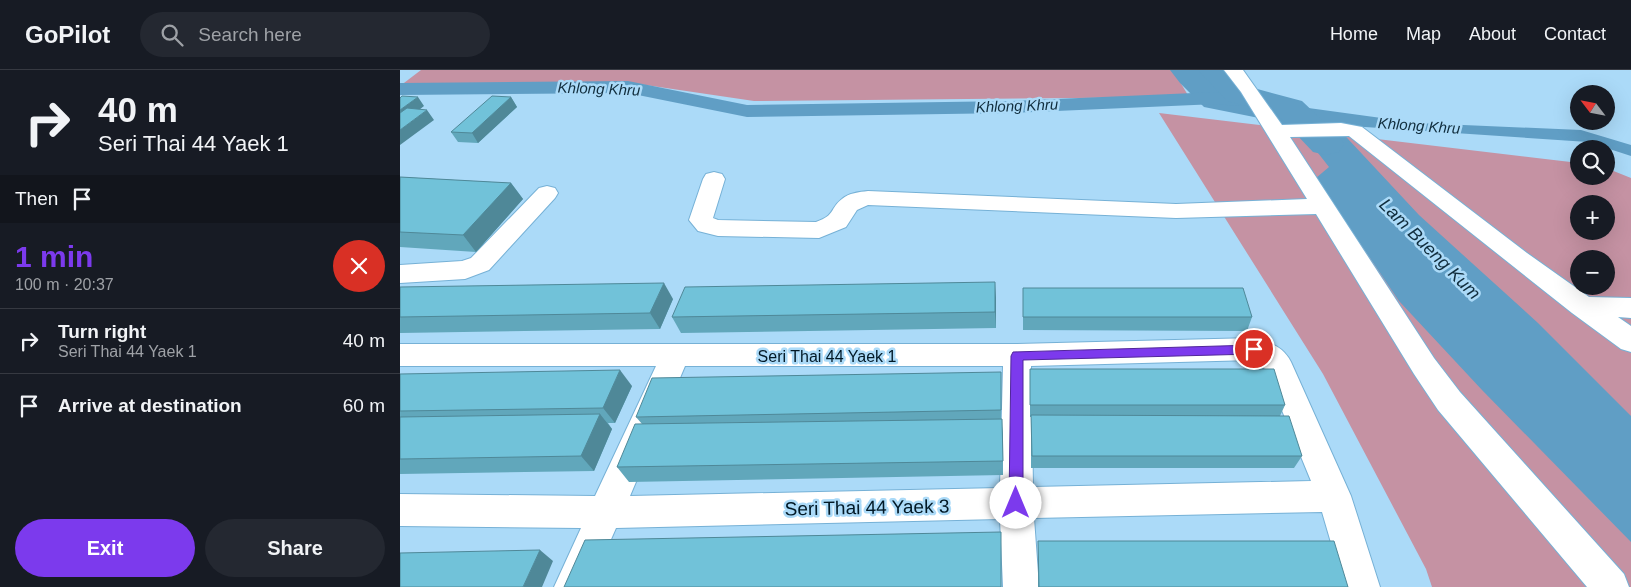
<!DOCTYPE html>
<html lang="en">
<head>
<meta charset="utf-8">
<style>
	:root { --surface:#171b24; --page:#242831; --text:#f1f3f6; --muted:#9ea1a6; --line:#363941; --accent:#7c3aed }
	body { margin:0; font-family:Helvetica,sans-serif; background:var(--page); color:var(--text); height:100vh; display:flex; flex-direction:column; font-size:19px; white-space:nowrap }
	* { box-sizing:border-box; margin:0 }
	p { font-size:16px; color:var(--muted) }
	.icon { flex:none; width:28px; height:28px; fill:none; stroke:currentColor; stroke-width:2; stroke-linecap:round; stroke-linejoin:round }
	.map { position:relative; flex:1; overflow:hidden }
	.details { display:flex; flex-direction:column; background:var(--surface); width:400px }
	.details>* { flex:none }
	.guide { background:#171b24; color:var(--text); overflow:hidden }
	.needle { width:32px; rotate:302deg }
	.tools { position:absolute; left:1170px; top:15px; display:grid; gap:10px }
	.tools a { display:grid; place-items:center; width:45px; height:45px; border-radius:50%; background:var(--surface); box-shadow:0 5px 20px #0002; font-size:25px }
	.pin { position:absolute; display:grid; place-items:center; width:42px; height:42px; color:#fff; margin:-21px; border:2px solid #fff; border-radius:50%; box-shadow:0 1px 5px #0007 }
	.me { position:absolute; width:55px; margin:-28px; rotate:0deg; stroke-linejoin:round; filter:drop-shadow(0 0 4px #0008) }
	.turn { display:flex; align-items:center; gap:18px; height:105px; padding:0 15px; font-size:22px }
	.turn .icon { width:65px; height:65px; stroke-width:2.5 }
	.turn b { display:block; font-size:35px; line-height:42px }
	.then { display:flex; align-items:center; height:48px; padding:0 15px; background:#0003; gap:10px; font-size:19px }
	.round { display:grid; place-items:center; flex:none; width:52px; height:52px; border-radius:26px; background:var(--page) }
	.summary { display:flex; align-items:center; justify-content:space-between; height:85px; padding:0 15px }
	h1 { font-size:30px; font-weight:800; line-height:38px; color:var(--accent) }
	.action { display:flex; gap:10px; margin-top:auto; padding:10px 15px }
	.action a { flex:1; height:58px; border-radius:30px; background:var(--accent); color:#fff; font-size:20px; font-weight:800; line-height:58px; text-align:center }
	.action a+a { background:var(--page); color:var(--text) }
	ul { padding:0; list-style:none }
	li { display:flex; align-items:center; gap:15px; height:65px; padding:0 15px; border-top:1px solid var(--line) }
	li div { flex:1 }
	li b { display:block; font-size:19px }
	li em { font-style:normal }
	header { display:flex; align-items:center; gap:30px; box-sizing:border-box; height:70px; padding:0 25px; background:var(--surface); border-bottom:1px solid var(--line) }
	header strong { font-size:24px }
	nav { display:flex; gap:28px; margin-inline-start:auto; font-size:18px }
	.search { width:350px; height:45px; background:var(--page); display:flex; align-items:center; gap:12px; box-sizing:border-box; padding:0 18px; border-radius:28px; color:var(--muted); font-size:19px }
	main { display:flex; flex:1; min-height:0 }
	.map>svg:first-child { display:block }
</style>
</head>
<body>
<header>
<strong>GoPilot</strong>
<div class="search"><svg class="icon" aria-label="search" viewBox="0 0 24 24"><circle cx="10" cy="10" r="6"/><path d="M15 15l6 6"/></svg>Search here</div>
<nav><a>Home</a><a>Map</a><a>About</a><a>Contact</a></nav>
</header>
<main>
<section class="details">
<div class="guide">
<div class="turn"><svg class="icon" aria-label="right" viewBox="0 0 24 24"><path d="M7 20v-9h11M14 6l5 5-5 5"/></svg><div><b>40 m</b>Seri Thai 44 Yaek 1</div></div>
<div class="then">Then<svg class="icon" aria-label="arrive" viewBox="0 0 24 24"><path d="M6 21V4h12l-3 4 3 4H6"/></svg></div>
</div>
<div class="summary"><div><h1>1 min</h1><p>100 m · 20:37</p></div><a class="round" style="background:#d93025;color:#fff"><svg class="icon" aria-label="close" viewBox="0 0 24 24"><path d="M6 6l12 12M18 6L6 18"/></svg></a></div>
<ul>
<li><svg class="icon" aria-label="right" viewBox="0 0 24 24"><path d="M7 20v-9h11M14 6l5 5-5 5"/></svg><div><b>Turn right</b><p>Seri Thai 44 Yaek 1</p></div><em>40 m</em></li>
<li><svg class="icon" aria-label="arrive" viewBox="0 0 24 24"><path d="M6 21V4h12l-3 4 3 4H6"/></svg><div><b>Arrive at destination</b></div><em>60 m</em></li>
</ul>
<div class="action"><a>Exit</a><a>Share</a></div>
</section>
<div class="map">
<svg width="1231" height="517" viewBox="0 0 1231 517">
	<rect width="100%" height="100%" fill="#abdaf8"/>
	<path fill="#c592a3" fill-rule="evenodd" d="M21 0H773L789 27 354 31 232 13 0 16Z
		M759 43 1179 93V106H1206V98L1231 108V517H1032L1026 499 923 304ZM1179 134H1206V161H1179ZM1179 189H1206V216H1179Z"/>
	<path fill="#609ec5" d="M770 0H821L865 32 1018 53 1181 60 1231 75V86L1188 72 935 55 1019 145 1138 253 1231 346V472L1082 320 999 231 916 108 929 97 900 60 859 48 804 37 780 13Z"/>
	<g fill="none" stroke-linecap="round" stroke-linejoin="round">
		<path fill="#609ec5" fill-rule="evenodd" d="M228 11 347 35 612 31 817 22 843 26 846 30 843 34 836 36 817 34 612 43 347 47 228 23 0 25V13Z"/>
		<path fill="#609ec5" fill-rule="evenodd" d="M798 0H832L850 17 902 31 939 66 944 74 939 82 926 85 913 82 878 45 827 31Z"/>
		<defs>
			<path id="minor" d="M824 0H843L882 55 941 53 962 57 1127 183 1189 227 1231 228V248L1218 247 1231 256V282L1221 279 1172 243 949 66 890 67 1034 288 1060 322 1224 504 1229 517H1187L1038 340 1014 304 916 144 776 148 468 135 457 140 446 157 419 168 318 166 298 161 289 150 303 109 306 104 314 102 322 104 325 109 313 148 318 150 416 152C437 144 429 139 442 129 449 123 459 122 468 121L776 134 907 129 841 22Z
				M147 116 155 118 158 123 155 128 89 200 65 209 0 213V195L62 191 71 188 139 118Z
				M854 268C870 273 883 276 891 292L951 426 980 517H944L922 442 634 448 639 517H603L600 449 216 458 190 517H154L181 458 0 456V424L195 426 256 296H0V274H617ZM853 290 865 299 911 411 633 417 631 296ZM285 296H603L600 418 230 426Z"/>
		</defs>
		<use href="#minor" stroke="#76b1d6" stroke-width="2"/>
		<use href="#minor" fill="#fff" fill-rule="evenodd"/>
	</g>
	<path fill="#61a7bb" d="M111 27 117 37 78 73 58 72 51 62Z
		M0 107 111 113 123 129 76 182 0 177Z
		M0 217 273 229 260 259 0 263Z
		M623 218 852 247 847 261 623 260Z
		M596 228V258L281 263 272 247Z
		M630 299 885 335 880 346 902 386 894 398H631V347H630Z
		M0 304 232 316 215 353H208L212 359 194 401 0 404Z
		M601 318V349L603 364V405L229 412 217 397 242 354 236 347Z
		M638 471 948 517H638Z"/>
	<path fill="#4f8898" d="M18 27 24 36 0 55V40Z
		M111 27 117 37 78 73 72 63Z
		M27 40 34 50 0 75V60Z
		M111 113 123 129 76 182 63 165Z
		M595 212 596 228V258L595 242Z
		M264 213 273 229 260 259 250 243Z
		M220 300 232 316 215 353 203 338Z
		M200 344 212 359 194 401 181 386Z
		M140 480 153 491 142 517H123Z"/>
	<path fill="#71c2d9" stroke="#4f8898" d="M2 26 18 27 0 40V28Z
		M92 26 111 27 72 63 51 62Z
		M7 38 27 40 0 60V43Z
		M0 107 111 113 63 165 0 162Z
		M595 212V242L272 247 285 217Z
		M264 213 250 243 0 247V217Z
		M623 218H843L852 247H623Z
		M630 299H874L885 335H630Z
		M220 300 203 338 0 341V304Z
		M601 302V340L236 347 252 308Z
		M200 344 181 386 0 389V347Z
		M631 345 889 346 902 386H632Z
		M602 349 603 391 217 397 235 354Z
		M601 462V517H164L185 470Z
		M638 471H934L948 517H639Z
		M140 480 123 517H0V483Z"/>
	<path fill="#7c3aed" stroke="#51269a" d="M854 275 860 279 854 284 623 290V433L621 438 616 440 611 438 609 433 611 286 613 282Z"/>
	<g text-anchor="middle" stroke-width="5" stroke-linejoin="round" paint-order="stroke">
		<g font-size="15" font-style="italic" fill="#102d3d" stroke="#abdaf8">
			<text transform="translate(199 19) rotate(2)" y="5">Khlong Khru</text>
			<text transform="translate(617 36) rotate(-2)" y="5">Khlong Khru</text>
			<text transform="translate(1019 56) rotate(4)" y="5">Khlong Khru</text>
		</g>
		<g font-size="16" fill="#021926" stroke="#abdaf8">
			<text x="427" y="292">Seri Thai 44 Yaek 1</text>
		</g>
		<g font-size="18" font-style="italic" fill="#102d3d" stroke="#abdaf8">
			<text transform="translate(1030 179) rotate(45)" y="6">Lam Bueng Kum</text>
		</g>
		<g font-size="19" fill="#021926" stroke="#abdaf8">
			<text transform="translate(467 437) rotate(-1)" y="7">Seri Thai 44 Yaek 3</text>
		</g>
	</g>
</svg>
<div class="tools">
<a><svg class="needle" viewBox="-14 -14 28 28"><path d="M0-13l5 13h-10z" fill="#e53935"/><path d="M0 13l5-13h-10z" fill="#9ea1a6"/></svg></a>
<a><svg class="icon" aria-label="search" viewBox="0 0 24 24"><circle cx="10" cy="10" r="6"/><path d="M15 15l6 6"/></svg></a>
<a>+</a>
<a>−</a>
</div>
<div class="pin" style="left:854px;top:279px;background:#d93025"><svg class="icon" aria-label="arrive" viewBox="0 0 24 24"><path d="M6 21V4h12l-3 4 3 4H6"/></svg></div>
<svg class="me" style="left:616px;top:433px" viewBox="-20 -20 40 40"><circle r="19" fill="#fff"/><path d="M0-13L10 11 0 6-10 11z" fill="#7c3aed"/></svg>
</div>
</main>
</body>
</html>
